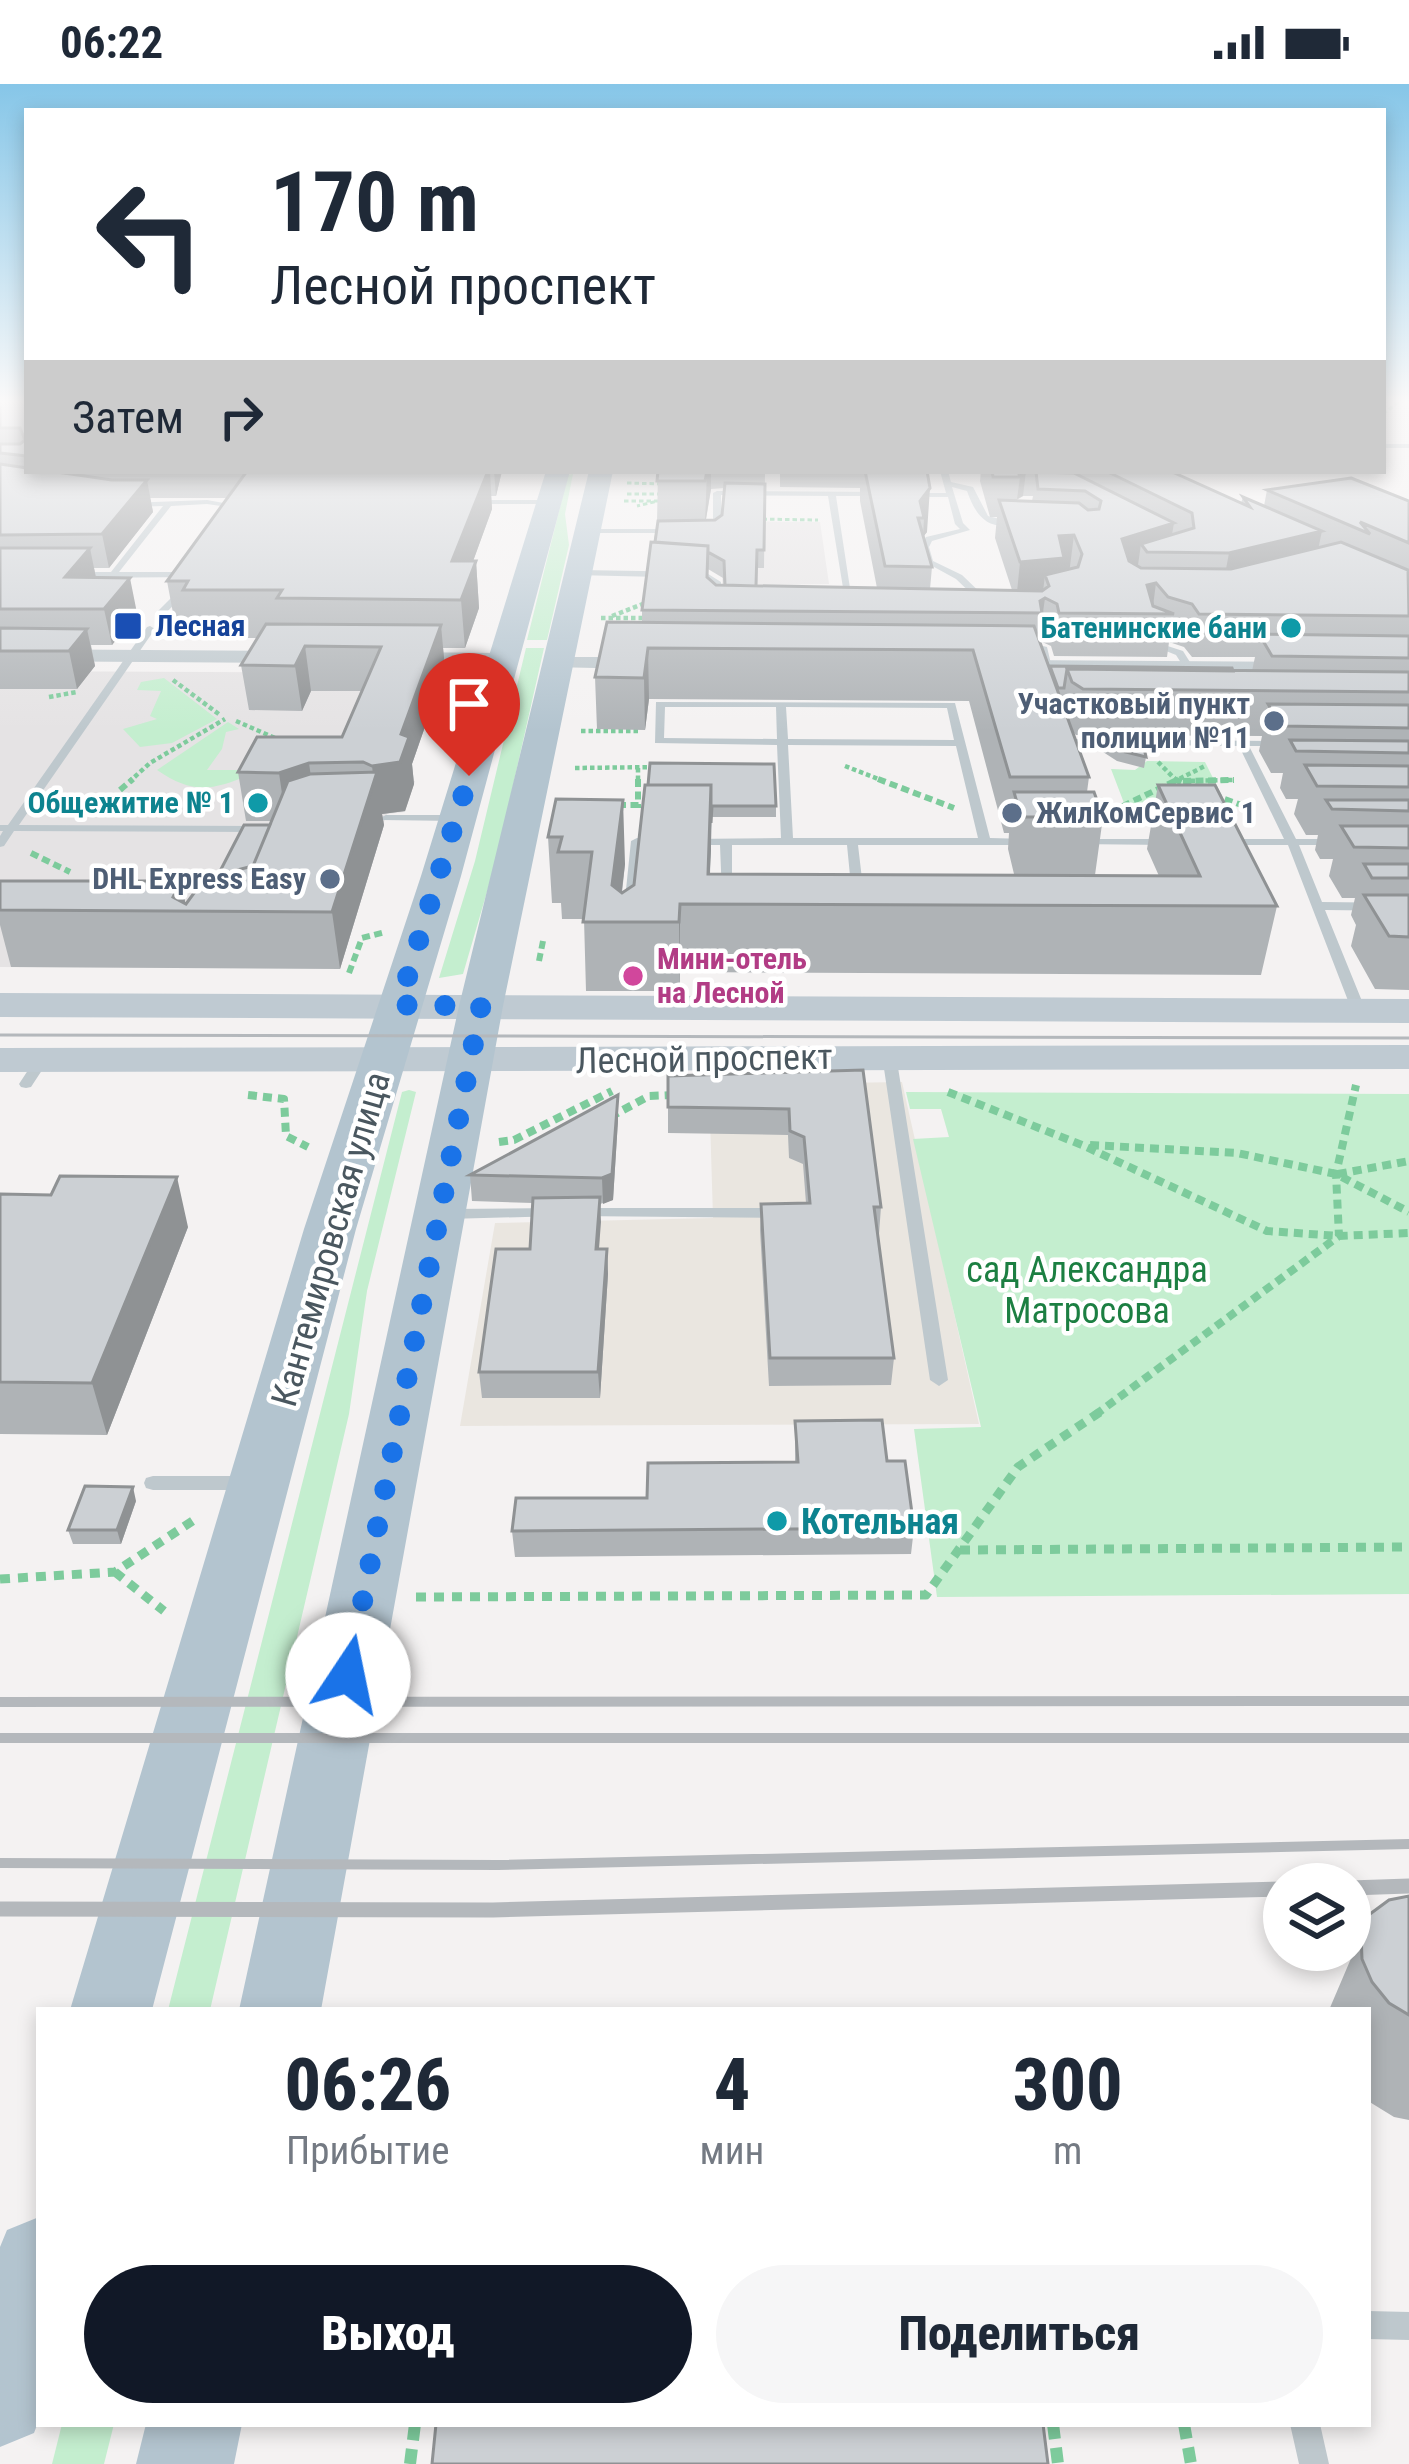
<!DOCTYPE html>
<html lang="ru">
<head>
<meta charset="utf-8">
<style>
	:root { --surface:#fff; --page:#f6f6f7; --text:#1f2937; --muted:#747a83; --accent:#111827 }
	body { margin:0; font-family:"Roboto Condensed",sans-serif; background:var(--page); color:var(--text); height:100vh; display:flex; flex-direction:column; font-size:45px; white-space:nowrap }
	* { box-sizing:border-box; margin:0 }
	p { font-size:39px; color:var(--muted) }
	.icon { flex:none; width:66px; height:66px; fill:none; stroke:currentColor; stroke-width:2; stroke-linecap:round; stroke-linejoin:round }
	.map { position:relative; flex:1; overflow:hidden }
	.panel { position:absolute; left:36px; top:1923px; width:1335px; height:420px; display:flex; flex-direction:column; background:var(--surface); border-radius:0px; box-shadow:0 6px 18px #0003 }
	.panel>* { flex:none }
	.banner { position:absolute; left:24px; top:24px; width:1362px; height:366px; border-radius:0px; box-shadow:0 6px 18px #0003; background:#fff; color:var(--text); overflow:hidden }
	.fabs { position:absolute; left:1263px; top:1779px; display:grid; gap:24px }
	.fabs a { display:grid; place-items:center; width:108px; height:108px; border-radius:50%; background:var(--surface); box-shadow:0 6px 18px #0003; font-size:60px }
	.pin { position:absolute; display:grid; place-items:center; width:102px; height:102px; color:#fff; margin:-123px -51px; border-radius:50% 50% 50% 0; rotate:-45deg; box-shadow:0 0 12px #0007 }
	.pin .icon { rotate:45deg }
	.me { position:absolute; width:132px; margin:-66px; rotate:11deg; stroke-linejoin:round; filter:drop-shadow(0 0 9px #0008) }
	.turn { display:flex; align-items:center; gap:42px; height:252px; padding:0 48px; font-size:54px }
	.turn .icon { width:156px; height:156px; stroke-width:2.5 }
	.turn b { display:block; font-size:84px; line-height:102px }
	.then { display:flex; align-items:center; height:114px; padding:0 48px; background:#0003; gap:24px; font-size:45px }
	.eta { display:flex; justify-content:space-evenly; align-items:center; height:204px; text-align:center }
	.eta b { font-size:72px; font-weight:800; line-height:84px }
	.button { display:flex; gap:24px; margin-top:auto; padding:24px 48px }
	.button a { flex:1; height:138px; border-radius:72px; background:var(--accent); color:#fff; font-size:48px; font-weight:800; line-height:138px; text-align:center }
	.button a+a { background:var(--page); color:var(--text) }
	.status { display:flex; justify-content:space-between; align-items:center; height:84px; padding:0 60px; background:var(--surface); direction:ltr }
	.status svg { height:33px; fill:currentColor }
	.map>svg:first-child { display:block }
</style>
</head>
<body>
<div class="status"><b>06:22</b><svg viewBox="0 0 49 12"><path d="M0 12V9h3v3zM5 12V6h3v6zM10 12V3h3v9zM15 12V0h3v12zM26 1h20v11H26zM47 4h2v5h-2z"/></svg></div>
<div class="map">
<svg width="1409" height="2380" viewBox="0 0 1409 2380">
	<rect width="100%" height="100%" fill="#f4f2f2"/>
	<path fill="#eae6e0" d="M902 998 979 1340 460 1342 495 1139 713 1134 709 1001Z"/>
	<path fill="#e5e3e4" d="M726 437 820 438 829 500 722 501V486H656Z
		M0 587 443 589 430 628 446 632 443 642 423 645 406 696 415 697 405 728 387 730 384 738H367L178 884 0 883Z"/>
	<path fill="#c4eecf" d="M573 390 565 430 569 461 547 556H527L568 391Z
		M526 564H544L496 777 463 890 439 894 475 777Z
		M164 594 217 635 172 659 140 663 123 645 157 635 150 632 161 607 137 606 141 598Z
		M228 638 239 645 226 648 222 665 207 686H247L249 691C211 707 192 710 157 686Z
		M1147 677 1205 678 1236 740H1132L1111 685 1135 686Z
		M409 1006 416 1008 367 1207 349 1330 210 1926H168L402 1008Z
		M906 1008 1409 1010V1510L937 1513 914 1345 981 1343 913 1055 949 1053 941 1025H910Z
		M62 2340H114L104 2380H52Z"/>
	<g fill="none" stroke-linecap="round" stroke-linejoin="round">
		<path stroke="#7dcb9c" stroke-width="3" stroke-dasharray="4.5 3" stroke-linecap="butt" d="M1383 330 1404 314
			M627 399 666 400
			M627 410H662
			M624 417H658L637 422
			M755 435 818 436"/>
		<path stroke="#7dcb9c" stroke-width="4.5" stroke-dasharray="4.5 3" stroke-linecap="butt" d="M612 532 648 518
			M601 534H648
			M173 596 220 631
			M49 613 77 608
			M236 637 282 657
			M581 647H640
			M1158 678 1178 698
			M845 682 886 698
			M575 684 659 683
			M638 684V698
			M1183 697 1234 696
			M129 698 150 679 225 635
			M1173 698 1205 682"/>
		<path stroke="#7dcb9c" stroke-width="6" stroke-dasharray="8 4.5" stroke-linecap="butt" d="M638 695V724
			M878 695 954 724
			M1174 695 1194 704
			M1183 697 1234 696
			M120 706 133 695
			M1213 711 1250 724
			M618 721H648
			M1100 733 1179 695
			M31 769 70 788
			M539 877 543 857
			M349 889 362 854 385 848"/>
		<path stroke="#7dcb9c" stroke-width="8" stroke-dasharray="9 6" stroke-linecap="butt" d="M948 1008 1082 1061 1267 1147 1339 1152 1409 1149
			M248 1011 284 1015 286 1052 308 1063
			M610 1033 649 1012 674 1011
			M499 1058 514 1056 612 1007
			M1090 1061 1237 1069 1336 1090 1409 1128
			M1338 1090 1409 1077
			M1095 1331 1339 1152 1336 1090 1356 1001"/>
		<path stroke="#7dcb9c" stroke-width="9" stroke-dasharray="10 8" stroke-linecap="butt" d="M960 1466 1409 1463
			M115 1488 164 1527
			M0 1495 115 1488 194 1436
			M416 1513 926 1511 1018 1383 1100 1328"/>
		<path stroke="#7dcb9c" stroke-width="12" stroke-dasharray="15 9" stroke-linecap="butt" d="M1053 2340 1058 2380
			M1184 2340 1191 2380
			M410 2380 415 2340"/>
		<path fill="#bec8cd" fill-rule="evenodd" d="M1383 360H1409V364H1383Z
			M940 387H948L951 398 973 403 988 432 1020 440C989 447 977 435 967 407L952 403 963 439 970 446 932 457 929 463 933 477 962 491 988 516V520H982L956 495 925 478 921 463 926 453 960 445 955 440 948 413H908L904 411 908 409H946Z
			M717 407 886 408 883 412H836L853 524 846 522 828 412 721 411V440L709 449 705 447 713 439V409Z
			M207 416 246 423 242 425 207 420 171 422 119 488H193L196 489V493L75 494 71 491 75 488H111L163 422 131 423 128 419Z
			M472 416H549L553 418 549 420H469Z
			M588 445H677L681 447 677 449H585Z
			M578 486 705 488 721 498V518L714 520 713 499 703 494 575 491V487Z
			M183 502 190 504 164 531H158V527Z
			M150 542 155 545 19 741 263 742 269 745 263 748 14 747 4 762 0 763V752L3 747H0V741H8L147 543Z
			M1149 556 1183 567 1193 583 1185 585 1176 571 1149 560Z
			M1039 561 1047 563 1052 584 1044 582Z
			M656 618 955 619 990 754 1029 755 1035 758 1029 761H858L864 812 858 816 852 812 847 761H732V809L730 812H722L720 761H689L683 758 689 755 781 754 777 661 655 659ZM665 623H776L777 655 664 654ZM786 623 947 624 954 656 788 655ZM788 661 956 662 978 754H793Z
			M1061 655 1286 657 1287 659 1282 662H1249L1296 755H1336L1342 758 1336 761H1299L1322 818 1409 819V827L1325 826 1366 927 1364 930H1354L1352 927 1288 761H1223L1217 758 1223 755H1284L1239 662 1057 660 1056 658Z
			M386 731H456L462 734 456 737 382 736 380 734Z
			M637 754 658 755 664 758 658 761H642L636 825 630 829 624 825 631 757Z
			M1079 755H1167L1173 758 1167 761 1075 760V756Z
			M889 967 896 971 948 1296 939 1302 930 1296 882 971Z
			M41 973 48 977 31 1003 26 1004 21 1003 19 1000 36 974Z
			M554 1124 560 1126 562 1129 560 1132 448 1135 440 1130 448 1125Z
			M580 1124H777L785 1129 777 1134 574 1132 572 1129 574 1126Z
			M153 1392H248L255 1394 257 1399 255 1404 248 1406H153L146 1404 144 1399 146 1394Z
			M1368 2227 1409 2228V2256L1368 2255Z
			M1290 2340H1320L1329 2380H1299Z"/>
		<path fill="#bec8cd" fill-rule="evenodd" d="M0 565 286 567 296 573 286 579 0 577Z
			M398 568 504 569 514 575 504 581 391 578 388 574Z
			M558 573H639L649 579 639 585 551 583 548 579Z
			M1003 576 1293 578 1303 584 1293 590 996 586 993 582Z"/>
		<path fill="#bfcad2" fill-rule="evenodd" d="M0 909 1409 915V939L0 933Z
			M1409 961V985L0 988V964Z"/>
		<path fill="#b3c4cf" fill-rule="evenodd" d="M546 387H570L461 792 356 1145 152 1926H70L304 1145 421 792Z
			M589 387H613L503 922 321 1926H239L459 922Z
			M39 2133V2336L34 2349 0 2363V2163L7 2146Z
			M146 2340H242L234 2380H136Z"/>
		<path stroke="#b4b8bc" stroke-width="3" d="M0 951 1409 954"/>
		<path stroke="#b4b8bc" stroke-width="10" d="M0 1618 1409 1617
			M0 1654H1409
			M0 1779 498 1781 1409 1760"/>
		<path stroke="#b4b8bc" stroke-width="15" d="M1350 1804 1409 1802
			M0 1825 493 1826 1284 1805"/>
	</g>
	<path fill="#afb3b6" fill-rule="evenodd" d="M0 314H27V387H502L496 412H491L492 425 473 477H476L479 524 465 564H443L445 585 412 680 414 700 405 727 382 730 384 741 340 885 11 883 0 841V797H181L185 819 218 791 270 741 271 737H246L238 688 342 653 362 607H311L302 627 249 626 241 581 257 554H191L190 545H176L167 497 228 414H150L153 428 109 484H94L96 493 137 529 112 561H91L95 582 77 605H0Z
		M658 387H765L764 484H757L756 502 877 504 860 417V404L780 403V387H927V448L923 453 932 483 930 505 1012 506 995 454 997 433H990L980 397 981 387H1170L1241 419 1243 413 1264 422 1267 406 1409 417V906L1375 905 1351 862 1356 841 1351 831 1355 814H1342L1329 792 1333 775H1320L1315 766 1318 751H1306L1294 730 1298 715H1286L1280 704 1283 689H1271L1259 667 1262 652 1076 651 1073 648 1089 693 1087 708 1103 733 1095 791 1014 790 1008 765 1009 749H1004L969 617 649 615 645 646 597 645 595 593 642 538V526L657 439ZM725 404 722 431 715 436H706L711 405ZM1023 412H1033L1032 417 1017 416ZM708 485 723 494 724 501H716L708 495ZM1040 557 1051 562 1054 572 1167 573 1169 558 1184 563 1192 573H1255L1252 587 1050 582Z
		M1101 655 1146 673 1144 684 1117 677 1100 666Z
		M645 701 776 722V733H712L710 790 1159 792 1147 765 1158 701 1277 822 1261 891 680 888V907H586L584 835H562L561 819H552L548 753 556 715 625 780 622 809 634 801Z
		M863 986 881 1123 879 1150H877L894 1274 891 1301 769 1302 760 1146 761 1120 806 1119 803 1080 789 1074 788 1051 668 1049V992Z
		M618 1011V1036L613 1116 600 1120 599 1165H607L608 1190 600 1314H482L479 1288 530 1165 533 1119 472 1117 470 1091Z
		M0 1110 188 1143 107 1351 0 1350Z
		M795 1337 887 1377 914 1444 911 1470 515 1473 512 1447 795 1378Z
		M136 1417 121 1460H73L68 1446Z
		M1409 1812V2036L1394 2033 1368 2017V1926H1329L1370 1830Z"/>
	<path fill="#8f9294" d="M488 387H490L492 425 459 516 452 477Z
		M494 387H502L496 412Z
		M707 387H711V405L705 440Z
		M1015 387H1026L1023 412 1017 415 1020 393Z
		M147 396 153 428 109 484 102 450Z
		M930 404 927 448 923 453 924 434 920 417Z
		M1174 439 1169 468 1141 460 1137 488 1116 495 1122 455Z
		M1322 447 1313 489 1221 512 1229 469Z
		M1074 451 1069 490 1049 502 1045 491 1042 516 1045 514 1039 557 1042 529 1016 518 1020 478 1059 452Z
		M90 464 97 499 65 493Z
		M476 477 479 524 465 564 461 516Z
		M130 494 137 529 112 561 104 525Z
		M1156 499 1152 530 1147 501Z
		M441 541 445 585 412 680 414 700 405 727 382 730 384 741 340 885 332 828 374 699 372 682 401 650Z
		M87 545 95 582 77 605 69 567Z
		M305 562 311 607 302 627 295 582Z
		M648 564 649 615 645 646 644 594Z
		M309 679 316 728 286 737 279 689Z
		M711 701V766L708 820Z
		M623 716 625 780 618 838 612 801Z
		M181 797 187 827 173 813Z
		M680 820V907L679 838Z
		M618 1011V1036L613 1116 603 1120 602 1094Z
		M177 1093 188 1143 107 1351 92 1299Z
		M600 1113 601 1138 597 1190 596 1165Z
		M607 1165 608 1190 600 1314 598 1288Z
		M133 1403 136 1417 121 1460 117 1446Z"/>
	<path fill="#ccd0d4" stroke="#8f9294" stroke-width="3" d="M0 314H27V372L0 369V360H20L25 356 20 344H0Z
		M0 380 27 384V387H50L112 396H147L102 450 0 451Z
		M247 387H488L452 477H476L461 516 277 514 282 506H183L188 497H167Z
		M658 387H707L705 397H657Z
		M865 387H927L930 404 920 417 924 434H918L932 483 885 482Z
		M992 387H1018L1020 393H993Z
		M1106 387H1170L1250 423 1243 413 1322 447 1229 469 1147 468 1141 460 1194 444 1192 429Z
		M1036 388 1074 389 1174 439 1122 455 1129 477 1141 484 1231 485 1341 458 1408 486 1409 532 1199 530 1192 520 1168 513 1156 499 1147 501 1153 522 1174 530 1059 529 1057 520 1045 514 1040 517 1042 529 642 526 651 458 708 462 707 493 716 501 1042 507 1049 502 1045 491 1078 483 1082 470 1074 451 1059 452 1064 474 1020 478 999 416 1079 419 1088 426 1099 425 1101 417 1085 407 1038 405Z
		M1351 394 1409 417V459L1360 438 1370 450 1267 406Z
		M725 399 765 400 764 466H757L756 502 725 501 724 477 708 468V462L655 458 658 437 715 436 722 431Z
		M0 464H90L65 493 130 494 104 525H0Z
		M607 538 1034 542 1089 693H1010L973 566 648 564 644 594 595 593Z
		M266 540 441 541 401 650 409 653 400 678 372 682 363 678 309 679 279 689 238 688 257 653H342L381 563 305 562 295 582 241 581Z
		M0 544 87 545 69 567H0Z
		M1259 550 1409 552V574L1272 572Z
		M1050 582 1232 584 1233 587 1067 585 1064 604H1058Z
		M1067 585 1409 588V608L1083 605 1072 598Z
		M1268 620 1409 621V644L1281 642Z
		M1101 655H1142L1146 673 1118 666Z
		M1290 656 1409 657V669L1296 667Z
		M650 679 774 680 776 722H712L711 739V701H648Z
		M1305 681 1409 682V703L1317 702Z
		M377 688 332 828 0 826V797H181L173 813 186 820 205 794 253 782 288 697 310 690Z
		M645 701H711L708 790 1200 792 1158 701H1215L1277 822 680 820 679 838H583L592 768H558L562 753H548L556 715 623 716 612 801 622 809 634 801Z
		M1014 708H1094L1103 733H1021Z
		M1326 716H1409V727L1332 725Z
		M244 741H270L253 782 218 791Z
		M1341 742H1409V764L1354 763Z
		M1364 780H1409V794H1372Z
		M1364 811H1409V853L1389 852Z
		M863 986 881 1123H874L894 1274H770L761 1120 810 1119 804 1053 790 1047 789 1025 668 1023V992Z
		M618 1011 612 1090 602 1094 470 1091Z
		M60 1092 177 1093 92 1299 0 1298V1110L51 1111Z
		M600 1113 596 1165H607L598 1288H479L496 1165H530L533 1114Z
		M882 1336 887 1377H905L914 1444 512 1447 516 1414H647L648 1379 798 1378 795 1337Z
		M85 1402 133 1403 117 1446H68Z
		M1409 1812V1931L1389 1919 1372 1898 1362 1875 1361 1850 1370 1830 1389 1816Z
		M436 2340H1043L1048 2380H432Z"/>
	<linearGradient id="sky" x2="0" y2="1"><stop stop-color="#86c6e8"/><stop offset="0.49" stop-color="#faf9f9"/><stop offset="1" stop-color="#faf9f9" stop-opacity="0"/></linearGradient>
	<rect width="1409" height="647" fill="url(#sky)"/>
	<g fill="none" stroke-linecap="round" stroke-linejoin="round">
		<path stroke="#1a73e8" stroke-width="21" stroke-dasharray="0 37.8" d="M348 1591 481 922 399 921 469 692"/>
	</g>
	<rect fill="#1a4fb4" stroke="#fff" stroke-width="4.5" x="113" y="527" width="30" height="30" rx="6"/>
	<g fill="#0f9aa8" stroke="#fff" stroke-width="4.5">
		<circle cx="1291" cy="544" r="12"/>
		<circle cx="258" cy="719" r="12"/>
		<circle cx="777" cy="1437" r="12"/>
	</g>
	<g fill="#5c6f8a" stroke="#fff" stroke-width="4.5">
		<circle cx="1274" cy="637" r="12"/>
		<circle cx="1012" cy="729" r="12"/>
		<circle cx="330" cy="795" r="12"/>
	</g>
	<circle fill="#d1479c" stroke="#fff" stroke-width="4.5" cx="633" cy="892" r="12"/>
	<g text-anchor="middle" stroke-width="9" stroke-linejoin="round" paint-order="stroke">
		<g font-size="30" font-weight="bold" fill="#164399" stroke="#fff" text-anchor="start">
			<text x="155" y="552">Лесная</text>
		</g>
		<g font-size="30" font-weight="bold" fill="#0d838f" stroke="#fff" text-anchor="end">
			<text x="1267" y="554">Батенинские бани</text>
			<text x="234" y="729">Общежитие № 1</text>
		</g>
		<g font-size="30" font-weight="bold" fill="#4e5e75" stroke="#fff" text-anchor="end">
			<text x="1250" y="630">Участковый пункт<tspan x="1250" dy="34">полиции №11</tspan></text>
			<text x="1036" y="739" text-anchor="start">ЖилКомСервис 1</text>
			<text x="306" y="805">DHL Express Easy</text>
		</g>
		<g font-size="30" font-weight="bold" fill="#b23c85" stroke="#fff" text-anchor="start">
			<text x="657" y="885">Мини-отель<tspan x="657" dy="34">на Лесной</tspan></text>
		</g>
		<g font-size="36" fill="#4a575f" stroke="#fff">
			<text transform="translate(704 974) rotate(-1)" y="13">Лесной проспект</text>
			<text transform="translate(330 1155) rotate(-74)" y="13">Кантемировская улица</text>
		</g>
		<g font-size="36" fill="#1c7f42" stroke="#fff">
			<text x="1087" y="1198">cад Александра<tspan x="1087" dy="41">Матросова</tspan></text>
		</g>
		<g font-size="36" font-weight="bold" fill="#0d838f" stroke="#fff" text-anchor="start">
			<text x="801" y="1450">Котельная</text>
		</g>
	</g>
</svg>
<div class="fabs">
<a><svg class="icon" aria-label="layers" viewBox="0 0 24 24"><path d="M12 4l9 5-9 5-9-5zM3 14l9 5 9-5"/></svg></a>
</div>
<div class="pin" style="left:469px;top:692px;background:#d93025"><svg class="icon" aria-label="arrive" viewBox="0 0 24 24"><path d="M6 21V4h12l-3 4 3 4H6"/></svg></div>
<svg class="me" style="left:348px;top:1591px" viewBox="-20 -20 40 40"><circle r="19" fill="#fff"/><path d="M0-13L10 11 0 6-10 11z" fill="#1a73e8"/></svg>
<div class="banner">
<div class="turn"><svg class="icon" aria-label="left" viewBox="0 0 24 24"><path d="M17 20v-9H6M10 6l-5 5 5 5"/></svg><div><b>170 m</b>Лесной проспект</div></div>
<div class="then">Затем<svg class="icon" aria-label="right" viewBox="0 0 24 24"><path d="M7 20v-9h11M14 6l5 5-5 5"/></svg></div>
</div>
<section class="panel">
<div class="eta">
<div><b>06:26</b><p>Прибытие</p></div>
<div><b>4</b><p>мин</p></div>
<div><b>300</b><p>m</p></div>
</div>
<div class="button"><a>Выход</a><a>Поделиться</a></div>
</section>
</div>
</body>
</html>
